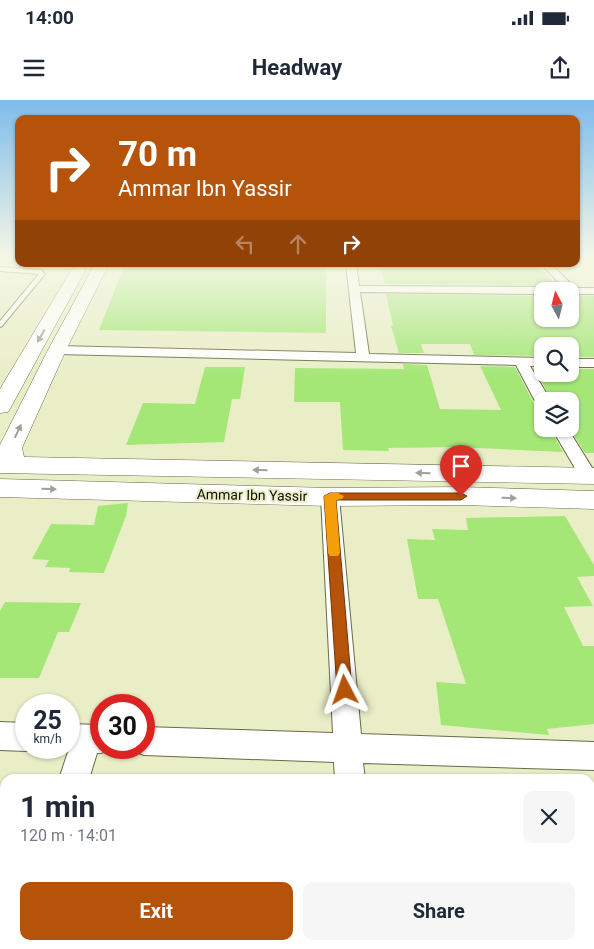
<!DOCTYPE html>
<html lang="en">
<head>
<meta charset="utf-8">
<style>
	:root { --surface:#fff; --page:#f6f6f7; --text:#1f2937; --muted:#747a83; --accent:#b45309 }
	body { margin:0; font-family:Roboto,sans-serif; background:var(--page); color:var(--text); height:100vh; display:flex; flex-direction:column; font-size:19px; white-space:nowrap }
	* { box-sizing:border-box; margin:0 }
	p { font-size:16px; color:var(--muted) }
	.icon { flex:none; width:28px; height:28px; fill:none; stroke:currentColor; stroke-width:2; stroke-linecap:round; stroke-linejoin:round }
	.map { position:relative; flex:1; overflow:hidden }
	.side { position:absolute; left:0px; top:674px; width:595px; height:176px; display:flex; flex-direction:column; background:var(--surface); border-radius:15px 15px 0 0; box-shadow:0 1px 4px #0004 }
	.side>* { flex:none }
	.top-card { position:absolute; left:15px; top:15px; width:565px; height:152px; border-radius:10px; box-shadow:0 1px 4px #0004; background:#b45309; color:#fff; overflow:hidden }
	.needle { width:32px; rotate:353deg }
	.controls { position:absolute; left:534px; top:182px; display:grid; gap:10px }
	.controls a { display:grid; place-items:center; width:45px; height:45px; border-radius:10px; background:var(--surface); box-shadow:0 1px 4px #0004; font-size:25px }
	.speed { position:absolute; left:15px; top:594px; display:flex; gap:10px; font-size:25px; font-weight:700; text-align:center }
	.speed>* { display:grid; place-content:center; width:65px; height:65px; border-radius:50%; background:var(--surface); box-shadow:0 1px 4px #0004; line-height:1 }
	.speed small { font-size:12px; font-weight:400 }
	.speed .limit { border:8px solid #d22; background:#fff; color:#111 }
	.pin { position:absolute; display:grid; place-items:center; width:42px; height:42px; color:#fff; margin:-51px -21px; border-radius:50% 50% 50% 0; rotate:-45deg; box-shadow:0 0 5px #0007 }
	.pin .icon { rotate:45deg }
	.me { position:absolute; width:55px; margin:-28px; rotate:356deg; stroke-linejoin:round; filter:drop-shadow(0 0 4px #0008) }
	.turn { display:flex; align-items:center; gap:18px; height:105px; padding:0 20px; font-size:22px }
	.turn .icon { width:65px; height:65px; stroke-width:2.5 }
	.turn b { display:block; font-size:35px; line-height:42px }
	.lanes { display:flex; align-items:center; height:48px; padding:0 20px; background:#0003; justify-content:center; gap:25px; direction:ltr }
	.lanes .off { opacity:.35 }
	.round { display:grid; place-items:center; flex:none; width:52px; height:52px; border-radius:10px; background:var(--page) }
	.summary { display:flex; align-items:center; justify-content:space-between; height:85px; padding:0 20px }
	h1 { font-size:30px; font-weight:700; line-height:38px }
	.button { display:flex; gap:10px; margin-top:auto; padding:10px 20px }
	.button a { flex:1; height:58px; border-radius:10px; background:var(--accent); color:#fff; font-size:20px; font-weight:700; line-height:58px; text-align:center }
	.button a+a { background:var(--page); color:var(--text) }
	.status { display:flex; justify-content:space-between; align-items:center; height:35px; padding:0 25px; background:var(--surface); direction:ltr }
	.status svg { height:14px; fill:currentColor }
	header { display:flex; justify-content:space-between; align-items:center; height:65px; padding:0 20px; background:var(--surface); font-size:22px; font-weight:700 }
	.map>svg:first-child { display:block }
</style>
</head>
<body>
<div class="status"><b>14:00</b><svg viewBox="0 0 49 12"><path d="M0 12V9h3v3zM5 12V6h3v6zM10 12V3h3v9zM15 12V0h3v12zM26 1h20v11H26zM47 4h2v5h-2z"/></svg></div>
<header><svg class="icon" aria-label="menu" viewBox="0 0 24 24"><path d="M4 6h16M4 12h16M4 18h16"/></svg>Headway<svg class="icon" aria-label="share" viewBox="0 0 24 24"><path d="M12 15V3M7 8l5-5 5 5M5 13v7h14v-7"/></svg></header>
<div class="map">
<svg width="594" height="849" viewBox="0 0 594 849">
	<rect width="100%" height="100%" fill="#e9eec7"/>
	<path fill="#a4e776" d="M125 164H326V233L99 230Z
		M379 164 537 165 556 185 385 184Z
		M386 194 542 196V219H570V196H594V257H570V246H542V256L474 255 470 244H421L424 253H399L391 226H393Z
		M403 264 427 265 440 309 501 310 480 266 515 267 533 302 538 306 542 307V329H550L563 352 457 347 388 348 389 351 343 350 340 302H294L295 268 404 269Z
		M205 267H245L240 299H232L224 342 126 345 143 303 195 304Z
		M533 268H542V274H570V269H594V353H585L570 329V301H553Z
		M128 403 126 416 104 473 69 472 70 468 45 467 49 460 32 459 51 424 94 425 98 406Z
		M565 416 594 465V476L577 477 593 506 564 507 583 546H594V624L547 629 549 635 441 625 436 582 466 584 438 499H418L407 439 435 440 432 429 468 430 466 418Z
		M5 502 81 503 69 532H58L39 578H0V511Z"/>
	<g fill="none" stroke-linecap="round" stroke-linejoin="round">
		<defs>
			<path id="lane" d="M0 167 41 170 45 174 2 226 0 227V221L39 174 0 171Z"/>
			<path id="street" d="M346 164H356L359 186 563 187 541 164H551L575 188H594V194H570V191H542V194L360 192 369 254 542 258V266H530L551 301H542V305L538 304 535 301 516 265 57 254 50 250 57 246 356 253Z
				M570 259H594V267H570Z
				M552 329H568L594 371V380L588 382 582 380Z
				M330 391 337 392 339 397 361 634 594 642V670L363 663 365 679H335L334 662 144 655 134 651 133 648H144V627L333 633 321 397 323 392Z
				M0 622 26 623V648H35L26 651 0 650Z
				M69 624 101 625V648H112L101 653H97L89 679H59L68 652 59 648H69Z
				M5 838V845H38L37 849H1Z
				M339 845H375V849H339Z"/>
			<path id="secondary" d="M95 164H109L66 250 22 348 24 357 594 368V384L0 373V345L48 250Z
				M79 165 86 169 11 307 8 312 0 313V289L72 169Z
				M0 379 330 388 461 387 594 391V409L461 405 330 406 0 397Z"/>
		</defs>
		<use href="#lane" stroke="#676b48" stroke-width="2"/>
		<use href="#street" stroke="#676b48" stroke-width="2"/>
		<use href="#secondary" stroke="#676b48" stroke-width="1"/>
		<use href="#lane" fill="#fff" fill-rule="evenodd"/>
		<use href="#street" fill="#fff" fill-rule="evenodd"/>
		<use href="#secondary" fill="#fff" fill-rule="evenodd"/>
	</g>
	<defs><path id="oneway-solid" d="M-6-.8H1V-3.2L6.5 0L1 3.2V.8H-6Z" transform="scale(1.25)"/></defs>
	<g fill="#9fa09b">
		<use href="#oneway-solid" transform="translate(41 236) rotate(120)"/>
		<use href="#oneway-solid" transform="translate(18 331) rotate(-65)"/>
		<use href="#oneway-solid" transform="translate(260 370) rotate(-179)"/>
		<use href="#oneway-solid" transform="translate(423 373) rotate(-179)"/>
		<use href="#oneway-solid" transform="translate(49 389) rotate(1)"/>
		<use href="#oneway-solid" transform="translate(509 398) rotate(1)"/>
	</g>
	<linearGradient id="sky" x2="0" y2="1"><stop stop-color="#7dbcec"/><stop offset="0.57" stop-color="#f5f7e6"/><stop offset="1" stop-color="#f5f7e6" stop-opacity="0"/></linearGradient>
	<rect width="594" height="277" fill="url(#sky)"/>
	<path fill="#b45309" stroke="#753606" d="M330 393H461L467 396 461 400H336L352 590 350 595 345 597 339 595 337 590 324 396Z"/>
	<path fill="#f59e0b" d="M338 393 344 396 342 399 336 400 340 453 338 456H330L328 453 324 396 330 393Z"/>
	<g text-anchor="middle" stroke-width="4" stroke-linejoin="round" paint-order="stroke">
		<g font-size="14" fill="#0f1104" stroke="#e9eec7">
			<text transform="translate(252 395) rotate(1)" y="5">Ammar Ibn Yassir</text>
		</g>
	</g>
</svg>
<div class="controls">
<a><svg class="needle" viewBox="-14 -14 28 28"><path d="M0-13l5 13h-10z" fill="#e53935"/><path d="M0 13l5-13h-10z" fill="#747a83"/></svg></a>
<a><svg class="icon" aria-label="search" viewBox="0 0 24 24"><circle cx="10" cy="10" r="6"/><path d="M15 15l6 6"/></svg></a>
<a><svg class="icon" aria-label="layers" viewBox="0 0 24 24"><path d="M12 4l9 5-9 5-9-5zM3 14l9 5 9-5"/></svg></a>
</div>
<div class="speed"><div>25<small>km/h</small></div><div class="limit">30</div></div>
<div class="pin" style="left:461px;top:396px;background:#d93025"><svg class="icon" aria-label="arrive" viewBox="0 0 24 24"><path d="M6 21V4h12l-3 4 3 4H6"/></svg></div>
<svg class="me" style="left:345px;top:590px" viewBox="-20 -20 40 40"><path d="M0-17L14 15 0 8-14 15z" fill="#b45309" stroke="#fff" stroke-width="4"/></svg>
<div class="top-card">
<div class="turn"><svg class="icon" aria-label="right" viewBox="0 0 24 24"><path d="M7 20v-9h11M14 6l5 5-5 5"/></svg><div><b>70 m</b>Ammar Ibn Yassir</div></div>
<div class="lanes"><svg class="icon off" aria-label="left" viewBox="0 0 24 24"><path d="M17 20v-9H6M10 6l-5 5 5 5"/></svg><svg class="icon off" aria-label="ahead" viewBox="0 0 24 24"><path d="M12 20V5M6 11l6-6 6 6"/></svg><svg class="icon" aria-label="right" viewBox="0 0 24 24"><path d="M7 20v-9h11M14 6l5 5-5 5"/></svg></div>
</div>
<section class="side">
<div class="summary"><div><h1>1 min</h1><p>120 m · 14:01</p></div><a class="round"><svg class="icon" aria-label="close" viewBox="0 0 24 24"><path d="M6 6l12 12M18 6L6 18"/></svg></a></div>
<div class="button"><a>Exit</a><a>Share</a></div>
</section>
</div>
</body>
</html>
